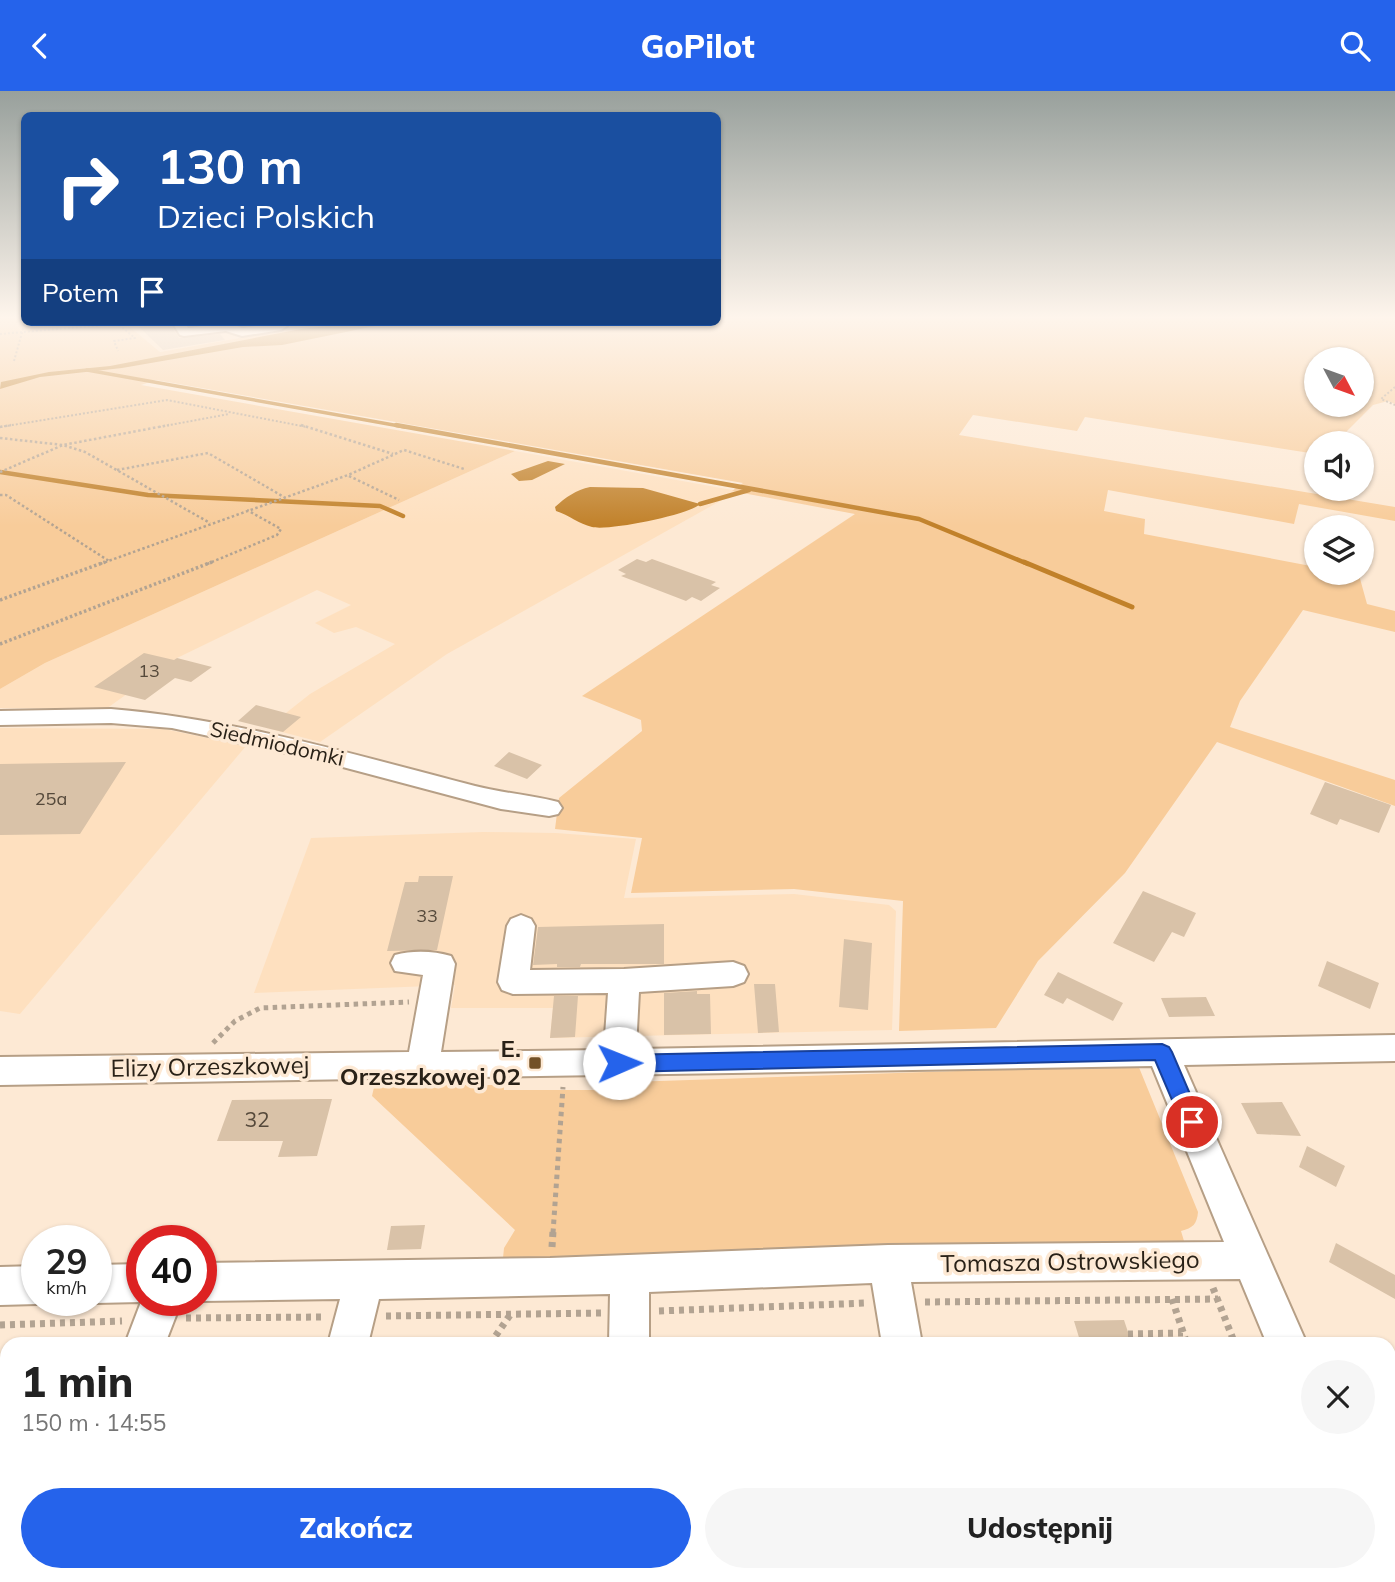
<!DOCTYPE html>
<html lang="pl">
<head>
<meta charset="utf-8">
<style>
	:root { --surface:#fff; --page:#f6f6f6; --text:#222; --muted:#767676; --accent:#2563eb }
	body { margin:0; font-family:Mulish,sans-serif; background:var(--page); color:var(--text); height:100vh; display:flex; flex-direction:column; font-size:26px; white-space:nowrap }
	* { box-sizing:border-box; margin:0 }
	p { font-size:23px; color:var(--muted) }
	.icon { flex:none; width:38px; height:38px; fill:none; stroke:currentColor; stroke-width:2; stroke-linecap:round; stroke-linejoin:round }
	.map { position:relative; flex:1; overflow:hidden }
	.drawer { position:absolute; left:0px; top:1246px; width:1396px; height:245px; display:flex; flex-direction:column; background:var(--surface); border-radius:21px 21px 0 0; box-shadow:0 2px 5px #0004 }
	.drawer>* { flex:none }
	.banner { position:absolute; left:21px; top:21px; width:700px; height:214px; border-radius:10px; box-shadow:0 2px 5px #0004; background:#1a4fa0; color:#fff; overflow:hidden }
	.needle { width:46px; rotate:131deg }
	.fabs { position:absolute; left:1304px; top:256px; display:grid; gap:14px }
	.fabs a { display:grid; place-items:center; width:70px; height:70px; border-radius:50%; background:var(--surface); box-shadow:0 2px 5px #0004; font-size:35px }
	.speed { position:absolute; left:21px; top:1134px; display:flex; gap:14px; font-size:35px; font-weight:700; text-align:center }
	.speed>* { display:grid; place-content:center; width:91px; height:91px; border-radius:50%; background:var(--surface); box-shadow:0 2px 5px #0004; line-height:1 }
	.speed small { font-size:18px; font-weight:400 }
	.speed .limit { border:10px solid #d22; background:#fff; color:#111 }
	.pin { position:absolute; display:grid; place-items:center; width:60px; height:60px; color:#fff; margin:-30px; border:4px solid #fff; border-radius:50%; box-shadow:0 2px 7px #0007 }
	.me { position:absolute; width:77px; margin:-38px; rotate:89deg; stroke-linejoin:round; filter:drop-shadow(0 0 5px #0008) }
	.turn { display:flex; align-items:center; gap:24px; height:147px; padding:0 21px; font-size:32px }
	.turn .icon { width:91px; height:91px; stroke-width:2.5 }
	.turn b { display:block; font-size:49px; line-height:60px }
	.then { display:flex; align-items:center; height:66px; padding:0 21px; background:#0003; gap:14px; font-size:26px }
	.round { display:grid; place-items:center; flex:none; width:74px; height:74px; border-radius:37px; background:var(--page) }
	.headline { display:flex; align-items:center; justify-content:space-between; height:119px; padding:0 21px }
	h1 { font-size:42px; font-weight:800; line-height:52px }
	.button { display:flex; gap:14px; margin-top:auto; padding:14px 21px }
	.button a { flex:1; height:80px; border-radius:42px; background:var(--accent); color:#fff; font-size:28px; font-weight:800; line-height:80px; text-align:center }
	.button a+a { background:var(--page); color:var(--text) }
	header { display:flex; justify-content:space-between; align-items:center; height:91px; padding:0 21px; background:var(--accent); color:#fff; font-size:32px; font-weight:800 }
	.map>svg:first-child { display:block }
</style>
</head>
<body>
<header><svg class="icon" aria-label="back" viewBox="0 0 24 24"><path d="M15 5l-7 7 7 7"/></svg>GoPilot<svg class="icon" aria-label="search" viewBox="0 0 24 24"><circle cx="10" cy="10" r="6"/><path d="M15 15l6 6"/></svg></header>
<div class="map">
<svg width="1395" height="1491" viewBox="0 0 1395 1491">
	<rect width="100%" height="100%" fill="#fde9d4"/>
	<path fill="#fee0bf" d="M124 231H327L297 236 294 240 159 261Z
		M515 360 738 400 447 563 320 651 267 637 310 603 395 553 356 536 334 542 315 532 351 514 317 499 177 567 106 618 0 617V598L45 572Z
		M0 637 164 638 246 655 20 923 0 920Z
		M483 741 556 742 636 748 624 807 794 803 889 814 896 820 892 939 550 947 553 917H451L455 894 254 902 311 747Z"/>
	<path fill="#f8cc9a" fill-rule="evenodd" d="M0 227H24V231H124L160 261 331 231H718V227H1395V313L1388 310 1373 314 1335 352H1316V363L1085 326 1077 340 973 324 959 344 1395 416V430L1299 413 1294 433 1108 399 1104 420 1145 428 1144 443 1316 476V481L1359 484 1367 513 1395 520V541L1303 519 1240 610 1230 636 1395 689V715L1217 651 1125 782 1038 870 996 937 899 940 903 810 794 798 631 802 642 747 555 738 559 707 642 640 641 629 582 605 855 423 732 400 743 392 156 289 141 294 515 360 45 572 0 598ZM1316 268H1362V313H1316Z
		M1138 974 1198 1121C1197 1133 1193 1137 1181 1140L1184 1150 503 1167 504 1157 515 1139 372 1005 375 992 443 990 446 994H504V999H598L600 992Z"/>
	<path fill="#c1812a" d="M362 231H395L282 254 243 256 122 277 40 286 0 298 1 291 49 281 110 275 301 238Z
		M548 370 565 373 532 389 519 390 511 383Z
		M590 396 643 397 700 413C689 424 609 440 592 436 579 433 569 424 556 420L555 416C566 406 576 399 590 396Z"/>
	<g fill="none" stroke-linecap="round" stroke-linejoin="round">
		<path stroke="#c1812a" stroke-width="3.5" d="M87 279 405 336"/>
		<path stroke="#c1812a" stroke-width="4.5" d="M396 334 919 428 1028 473
			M0 381 148 404 380 415 403 425
			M700 413 749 399"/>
		<path stroke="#c1812a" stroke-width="5" d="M1024 471 1132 516"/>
	</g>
	<path fill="#d9c2a8" d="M169 231 179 247 220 243 225 249 163 259 139 236Z
		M637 468 646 471 652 468 716 491 711 494 720 497 701 510 692 506 686 510 621 485 626 483 618 479Z
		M144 562 174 569 177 567 212 576 191 591 175 587 145 609 94 596Z
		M256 614 301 626 283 641 238 630Z
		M509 661 542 674 527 688 494 675Z
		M126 671 80 743 0 744V673Z
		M1325 691 1391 714 1379 742 1340 728 1337 734 1310 723Z
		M419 785H453L437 859 387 860 405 791H418Z
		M1143 800 1196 822 1184 846 1172 841 1154 871 1113 852Z
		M664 833V873H581L580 876H557V873L533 874 538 836Z
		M844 848 872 852 868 919 839 916Z
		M1327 870 1379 892 1370 918 1318 895Z
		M1058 881 1123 912 1113 930 1067 907 1063 913 1044 904Z
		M754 893H775L779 941 758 942Z
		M697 900V903H710L711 943 664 944V902Z
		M554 905H578L575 946 550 947Z
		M1206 906 1215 925 1169 926 1161 907Z
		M320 1008H332L317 1065 278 1066 283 1050H217L232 1009Z
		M1282 1011 1301 1045 1257 1043 1241 1012Z
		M1307 1055 1345 1075 1336 1096 1299 1076Z
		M425 1134 421 1158 387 1159 391 1135Z
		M1336 1152 1395 1184V1208L1329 1171Z
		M1124 1229 1132 1253H1081L1074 1230Z"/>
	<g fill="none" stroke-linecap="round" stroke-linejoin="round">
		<defs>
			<path id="minor" d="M172 231H184L188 237 227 232 243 237 281 231 287 235 281 239 242 245 226 240 184 245 180 244Z
				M111 618C235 628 355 664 475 695 502 702 531 704 558 711L562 717 558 723 549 725 501 718 305 666 172 637 111 632 0 634V620Z
				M521 824 531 828 535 835 530 879 624 878 733 871 744 875 748 883 744 891 733 895 639 901 636 958 1395 944V970L1184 974 1307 1253H1267L1240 1188 911 1191 922 1253H882L872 1192 649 1201V1253H609L610 1203 379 1208 368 1253H328L340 1208 201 1210 199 1209H201V1172L550 1167 888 1154 1224 1151 1152 975 0 994V966L409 961 423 884 395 880 391 872 395 864C413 859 434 860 451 865L455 873 441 961 604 959 608 902 513 903 502 899 498 891 507 835 511 828Z
				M142 1173V1209H182L165 1253H125L141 1211 96 1212 89 1209H96V1174Z
				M37 1175V1209H47L37 1213 0 1214V1176Z
				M1390 1461 1395 1464V1491H1366L1363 1484H1390Z
				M36 1484H84L81 1491H33Z
				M271 1484H319L318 1491H270Z
				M600 1484H648V1491H600Z
				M918 1484H966L968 1491H920Z"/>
		</defs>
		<use href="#minor" stroke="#b69f86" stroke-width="4"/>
		<path stroke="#b2a392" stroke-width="2" stroke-dasharray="2 2" stroke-linecap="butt" d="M0 243 118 233 135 247 114 250 118 260
			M14 270 25 231
			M1395 296 1381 308 1395 314
			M0 336 167 309 307 336
			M159 336 229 323"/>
		<path stroke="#b2a392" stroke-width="2.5" stroke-dasharray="2.5 2.5" stroke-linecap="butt" d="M301 334 393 363
			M0 336 11 334
			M0 347 63 354 85 361 210 432
			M117 379 208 362 284 406
			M0 381 63 354 169 334
			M349 385 399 409
			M0 404H6L109 470
			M100 473 348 384 404 359 464 378
			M207 473 277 444 281 438 247 419"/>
		<path stroke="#b2a392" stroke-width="3.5" stroke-dasharray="2.5 2.5" stroke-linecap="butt" d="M0 509 105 471
			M0 553 212 471"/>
		<path stroke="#b2a392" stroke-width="5" stroke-dasharray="4.5 4.5" stroke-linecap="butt" d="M213 952 235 930 260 917 409 911
			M553 1142 563 996"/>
		<path stroke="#b2a392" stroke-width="7" stroke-dasharray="5 5" stroke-linecap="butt" d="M552 1156 553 1140
			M1213 1197 1235 1253
			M1172 1208 1187 1253
			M925 1211 1218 1208
			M659 1220 867 1212
			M386 1225 601 1222
			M186 1227 324 1226
			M0 1234 122 1230
			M1128 1243 1183 1242
			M490 1253 510 1224
			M1263 1484 1266 1491
			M1324 1484 1326 1491"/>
		<use href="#minor" fill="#fff" fill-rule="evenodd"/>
	</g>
	<linearGradient id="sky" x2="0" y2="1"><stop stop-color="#98a09c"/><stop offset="0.52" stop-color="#fef5ec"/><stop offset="1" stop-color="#fef5ec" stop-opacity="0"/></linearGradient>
	<rect width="1395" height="435" fill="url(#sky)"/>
	<path fill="#2563eb" stroke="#184099" stroke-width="2" d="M1162 953 1169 956 1172 961 1202 1031 1199 1037 1192 1040 1184 1037 1155 969 619 981 612 978 609 972 612 966 619 964Z"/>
	<rect fill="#725128" stroke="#fde9d4" stroke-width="2.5" x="528" y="965" width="14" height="14" rx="3.5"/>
	<g text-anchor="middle" stroke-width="7" stroke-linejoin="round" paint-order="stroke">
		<g font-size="18" fill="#55493b">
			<text x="149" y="586">13</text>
			<text x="51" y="714">25a</text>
			<text x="427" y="831">33</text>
		</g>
		<g font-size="21" fill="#292117" stroke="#fde9d4">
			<text transform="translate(277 653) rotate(13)" y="7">Siedmiodomki</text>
		</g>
		<g font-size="21" fill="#55493b">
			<text x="257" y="1036">32</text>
		</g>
		<g font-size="24" font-weight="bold" fill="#292117" stroke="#fde9d4" text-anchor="end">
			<text x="521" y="966">E.<tspan x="521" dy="28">Orzeszkowej 02</tspan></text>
		</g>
		<g font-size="24" fill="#292117" stroke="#fde9d4">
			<text transform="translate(210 976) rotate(-1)" y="8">Elizy Orzeszkowej</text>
			<text transform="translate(1070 1171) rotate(-1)" y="8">Tomasza Ostrowskiego</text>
		</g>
	</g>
</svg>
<div class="fabs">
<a><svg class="needle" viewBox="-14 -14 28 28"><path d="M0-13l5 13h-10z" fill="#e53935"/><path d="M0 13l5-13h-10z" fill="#767676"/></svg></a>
<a><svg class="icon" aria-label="sound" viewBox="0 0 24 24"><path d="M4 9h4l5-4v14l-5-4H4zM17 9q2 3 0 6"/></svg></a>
<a><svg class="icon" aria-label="layers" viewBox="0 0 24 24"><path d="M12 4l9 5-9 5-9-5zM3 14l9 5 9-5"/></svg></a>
</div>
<div class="speed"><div>29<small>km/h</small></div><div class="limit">40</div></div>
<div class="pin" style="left:1192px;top:1031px;background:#d93025"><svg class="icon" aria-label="arrive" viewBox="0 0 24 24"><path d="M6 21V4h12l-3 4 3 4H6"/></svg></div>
<svg class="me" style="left:619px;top:972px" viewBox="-20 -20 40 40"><circle r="19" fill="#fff"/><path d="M0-13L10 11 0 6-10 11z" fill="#2563eb"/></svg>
<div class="banner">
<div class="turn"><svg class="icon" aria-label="right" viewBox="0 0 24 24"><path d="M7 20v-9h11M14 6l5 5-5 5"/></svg><div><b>130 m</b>Dzieci Polskich</div></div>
<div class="then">Potem<svg class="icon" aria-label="arrive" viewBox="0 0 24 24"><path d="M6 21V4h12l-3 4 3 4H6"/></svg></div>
</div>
<section class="drawer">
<div class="headline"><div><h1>1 min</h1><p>150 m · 14:55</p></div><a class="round"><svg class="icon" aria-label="close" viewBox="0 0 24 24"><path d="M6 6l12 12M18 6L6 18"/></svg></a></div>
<div class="button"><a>Zakończ</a><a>Udostępnij</a></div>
</section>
</div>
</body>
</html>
